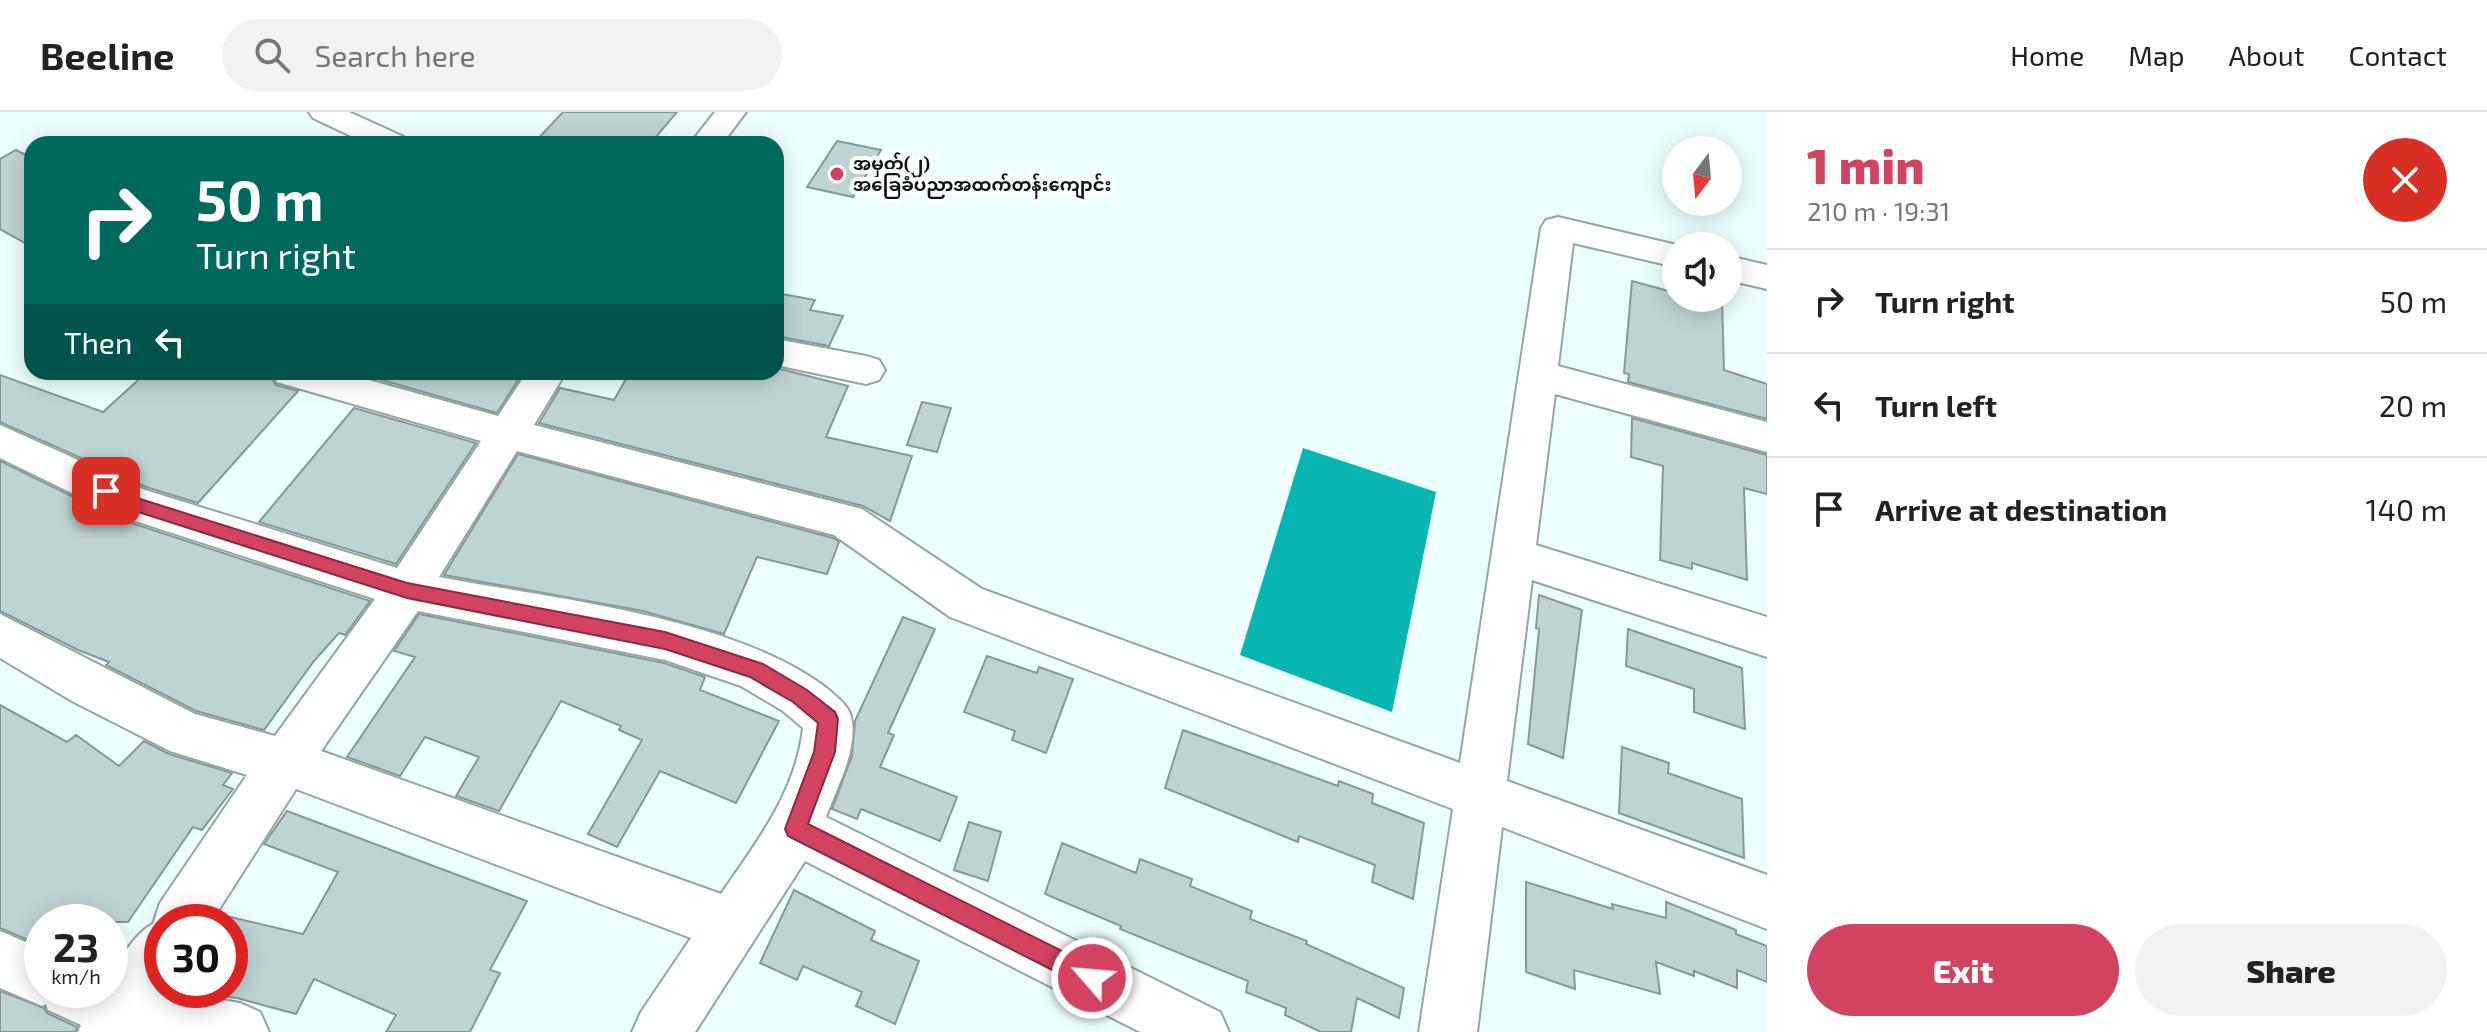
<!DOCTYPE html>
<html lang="en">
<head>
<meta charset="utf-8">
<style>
	:root { --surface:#fff; --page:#f2f2f2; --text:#222; --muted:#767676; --line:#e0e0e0; --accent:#d24261 }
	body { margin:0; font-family:"Exo 2","Noto Sans Myanmar",sans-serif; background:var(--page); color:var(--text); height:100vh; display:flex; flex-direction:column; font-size:30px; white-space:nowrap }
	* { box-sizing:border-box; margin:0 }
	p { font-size:26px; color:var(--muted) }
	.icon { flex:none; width:44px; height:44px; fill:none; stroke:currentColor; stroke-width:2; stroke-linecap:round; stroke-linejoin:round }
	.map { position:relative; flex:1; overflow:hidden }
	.panel { display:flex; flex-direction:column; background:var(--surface); width:720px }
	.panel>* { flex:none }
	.guide { position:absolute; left:24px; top:24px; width:760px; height:244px; border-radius:24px; box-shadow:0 4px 20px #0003; background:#00695c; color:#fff; overflow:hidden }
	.needle { width:52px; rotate:196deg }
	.buttons { position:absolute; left:1662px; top:24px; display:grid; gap:16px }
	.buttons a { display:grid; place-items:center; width:80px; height:80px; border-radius:50%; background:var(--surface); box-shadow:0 4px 20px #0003; font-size:40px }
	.speed { position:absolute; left:24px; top:792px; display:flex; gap:16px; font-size:40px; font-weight:700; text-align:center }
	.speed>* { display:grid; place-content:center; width:104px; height:104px; border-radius:50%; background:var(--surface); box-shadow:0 4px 20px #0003; line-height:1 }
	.speed small { font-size:20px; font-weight:400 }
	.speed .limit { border:12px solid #d22; background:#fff; color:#111 }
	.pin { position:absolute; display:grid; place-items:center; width:68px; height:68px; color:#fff; margin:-34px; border-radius:16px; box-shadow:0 4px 12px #0006 }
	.me { position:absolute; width:88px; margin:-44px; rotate:297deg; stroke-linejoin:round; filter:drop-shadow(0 0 6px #0008) }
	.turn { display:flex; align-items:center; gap:28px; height:168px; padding:0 40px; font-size:36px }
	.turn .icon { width:104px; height:104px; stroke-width:2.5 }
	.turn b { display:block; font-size:56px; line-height:68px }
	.then { display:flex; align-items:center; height:76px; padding:0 40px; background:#0003; gap:16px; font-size:30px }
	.round { display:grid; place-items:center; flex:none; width:84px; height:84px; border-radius:42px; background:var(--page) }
	.summary { display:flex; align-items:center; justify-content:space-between; height:136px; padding:0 40px }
	h1 { font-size:48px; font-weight:800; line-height:60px; color:var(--accent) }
	.action { display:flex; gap:16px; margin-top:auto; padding:16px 40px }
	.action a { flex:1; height:92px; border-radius:48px; background:var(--accent); color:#fff; font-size:32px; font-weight:800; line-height:92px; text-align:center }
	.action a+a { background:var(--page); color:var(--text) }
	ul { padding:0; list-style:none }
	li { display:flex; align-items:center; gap:24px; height:104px; padding:0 40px; border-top:2px solid var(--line) }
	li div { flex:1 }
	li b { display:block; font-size:30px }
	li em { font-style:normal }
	header { display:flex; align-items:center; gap:48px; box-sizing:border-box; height:112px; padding:0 40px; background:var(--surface); border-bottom:2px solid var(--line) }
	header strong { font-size:38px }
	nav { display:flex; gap:44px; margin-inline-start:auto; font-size:28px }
	.search { width:560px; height:72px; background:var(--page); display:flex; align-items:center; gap:20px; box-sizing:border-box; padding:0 28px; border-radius:44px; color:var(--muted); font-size:30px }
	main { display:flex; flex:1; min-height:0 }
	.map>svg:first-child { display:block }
</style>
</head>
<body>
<header>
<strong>Beeline</strong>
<div class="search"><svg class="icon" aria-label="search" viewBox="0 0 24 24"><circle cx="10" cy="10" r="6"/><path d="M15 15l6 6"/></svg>Search here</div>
<nav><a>Home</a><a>Map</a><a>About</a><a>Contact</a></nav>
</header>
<main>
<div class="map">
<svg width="1767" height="920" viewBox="0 0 1767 920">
	<rect width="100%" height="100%" fill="#ecfffe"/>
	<path fill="#07b5b1" d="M1303 336 1436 380 1392 600 1240 543Z"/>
	<path fill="#bed4d3" stroke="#849a98" stroke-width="2" d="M563 0H677L650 32H533Z
		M837 29 881 38 853 85 807 75Z
		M16 38 32 46V135L0 117V47Z
		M1632 169 1676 181V186H1722L1724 258 1767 272V307L1628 270 1629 262 1624 261Z
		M776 181 815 188 810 198 843 204 829 234 776 224Z
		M776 256 848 274 826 325 912 344 890 409 863 394 539 311 560 276 614 288 630 260H776Z
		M147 260H268L276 273 298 279 198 391 146 375 0 310V263L103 300Z
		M384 260H489L518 268 497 301 378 267Z
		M922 290 951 296 937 340 907 333Z
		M354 296 476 331 396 452 259 410Z
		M1632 306 1767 343V382L1744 376 1747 468 1692 451V457L1660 448 1663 354 1631 345Z
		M518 342 833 426 839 430 827 462 757 445 724 522 643 499 444 463Z
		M0 349 116 406 370 489 345 523 339 521 314 549 264 618 196 599 106 553 109 550 78 538 0 499Z
		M1539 483 1582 498 1563 646 1528 632 1539 517 1536 516Z
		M419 502 664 551 705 565 700 578 779 609 736 691 660 659 617 735 588 722 642 628 619 618 621 614 561 589 499 699 456 684 479 645 425 625 400 664 347 645 415 545 394 539Z
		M903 505 935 517 888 621 894 623 880 655 957 685 940 729 861 697 857 707 832 697 852 644 855 609Z
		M1628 517 1742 556 1745 617 1694 600V577L1626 554Z
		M987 544 1037 561 1039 555 1073 567 1046 641 1012 628 1015 619 964 600Z
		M0 593 67 630 76 623 119 654 144 629 169 642 232 661 223 673 233 677 202 718 193 715 128 810H42V834L0 816Z
		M1183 618 1338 674 1339 669 1373 682 1372 691 1424 711 1413 787 1372 770 1375 753 1299 724 1298 730 1165 676Z
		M1622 635 1669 651 1668 661 1742 687 1744 746 1619 701Z
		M287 699 527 789 490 858 500 861 470 920H386L396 903 314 867 296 902 237 886 185 879 230 878V805L303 822 338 760 264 732Z
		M969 710 1001 720 988 769 954 758Z
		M1062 731 1136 761 1140 747 1192 767 1190 774 1252 799 1250 807 1307 829 1306 832 1404 876 1399 906 1357 886 1351 920H1321L1285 903 1286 896 1246 880 1248 869 1120 817 1121 814 1045 782Z
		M1526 770 1613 797 1612 792 1666 806V790L1736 818V822L1767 834V870L1737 858V876L1694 859V864L1656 850 1660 882 1574 858 1575 877 1526 860Z
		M794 778 875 819 871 828 919 849 895 912 856 894 862 880 803 854 797 868 760 851Z
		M0 879 44 896 47 901 77 915 75 920H0Z"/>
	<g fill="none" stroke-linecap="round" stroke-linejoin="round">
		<defs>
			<path id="minor" d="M309 0H349L404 25 409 32H368L313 6Z
				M715 0H746L722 32H690Z
				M1558 105 1681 134H1676V155L1573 131 1558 254 1767 310V340L1555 282 1536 433 1767 505V545L1532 468 1507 669 1767 763V817L1502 715 1477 920H1419L1453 697 950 505 834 423 517 339 439 465C554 487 737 505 829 578 838 586 848 593 851 605 859 636 836 677 826 705L1220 900 1229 920H1140L805 749 695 920H632L641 900 691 826 296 677 211 810H162V878L240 891 260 900 269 920H78L81 913 48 898 46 892 42 894 0 876V819L42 837V878H110C110 859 135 820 153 812L160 791 247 663 170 639 72 589 0 546V502L195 602 275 624 375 487 117 403 0 346V313L145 378 397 456 481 329 277 270 271 260H340L498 304 527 260H566L534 313 862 397 982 477 1460 651 1541 116 1546 108ZM418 499 665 548 741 574 783 599 803 616C796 680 756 731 721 782L321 639Z
				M1728 144 1767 153V177L1728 168Z
				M776 227 866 244 879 248 885 258 879 268 866 272 776 253Z"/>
		</defs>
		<use href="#minor" stroke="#91a6a5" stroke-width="4"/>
		<use href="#minor" fill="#fff" fill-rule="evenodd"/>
	</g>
	<path fill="#d24261" stroke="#882b3f" stroke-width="2" d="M106 372 137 386 407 471 665 520 763 552 807 578 835 600 838 607 835 640 808 712 1100 858 1104 866 1100 874 1092 877 1084 874 788 724 785 717 814 640 818 611 793 590 750 565 665 537 407 486 126 396 100 384 97 379 100 374Z"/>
	<circle fill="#d24261" stroke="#fff" stroke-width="3" cx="837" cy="62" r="8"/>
	<g text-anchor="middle" stroke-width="8" stroke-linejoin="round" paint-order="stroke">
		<g font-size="18" font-weight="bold" fill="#0e1615" stroke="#fff" text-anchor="start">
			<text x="853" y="58">အမှတ်(၂)<tspan x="853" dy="21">အခြေခံပညာအထက်တန်းကျောင်း</tspan></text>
		</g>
	</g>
</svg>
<div class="buttons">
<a><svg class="needle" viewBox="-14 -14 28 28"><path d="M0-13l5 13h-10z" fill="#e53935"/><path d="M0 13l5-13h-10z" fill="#767676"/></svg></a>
<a><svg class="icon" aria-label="sound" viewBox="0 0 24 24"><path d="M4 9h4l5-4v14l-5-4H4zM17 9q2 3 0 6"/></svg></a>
</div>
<div class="speed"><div>23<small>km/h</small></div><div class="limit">30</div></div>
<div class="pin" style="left:106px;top:379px;background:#d93025"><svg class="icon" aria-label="arrive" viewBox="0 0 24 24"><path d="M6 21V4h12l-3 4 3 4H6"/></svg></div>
<svg class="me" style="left:1092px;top:866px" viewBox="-20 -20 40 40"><circle r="17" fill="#d24261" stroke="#fff" stroke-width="3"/><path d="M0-11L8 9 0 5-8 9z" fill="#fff"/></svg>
<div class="guide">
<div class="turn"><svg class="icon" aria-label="right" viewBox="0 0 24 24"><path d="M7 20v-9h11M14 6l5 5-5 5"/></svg><div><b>50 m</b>Turn right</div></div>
<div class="then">Then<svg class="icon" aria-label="left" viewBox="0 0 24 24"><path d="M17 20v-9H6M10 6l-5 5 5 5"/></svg></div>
</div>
</div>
<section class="panel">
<div class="summary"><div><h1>1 min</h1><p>210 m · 19:31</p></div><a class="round" style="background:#d93025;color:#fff"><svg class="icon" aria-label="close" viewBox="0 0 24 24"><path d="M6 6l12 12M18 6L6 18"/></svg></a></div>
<ul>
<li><svg class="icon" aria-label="right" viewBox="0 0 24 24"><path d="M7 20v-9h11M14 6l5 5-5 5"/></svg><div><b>Turn right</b></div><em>50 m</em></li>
<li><svg class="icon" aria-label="left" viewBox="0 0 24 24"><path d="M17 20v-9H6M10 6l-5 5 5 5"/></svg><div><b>Turn left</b></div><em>20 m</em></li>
<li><svg class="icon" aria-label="arrive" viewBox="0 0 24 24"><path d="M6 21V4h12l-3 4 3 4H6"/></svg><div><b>Arrive at destination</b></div><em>140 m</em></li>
</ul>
<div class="action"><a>Exit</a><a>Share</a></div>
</section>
</main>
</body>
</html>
